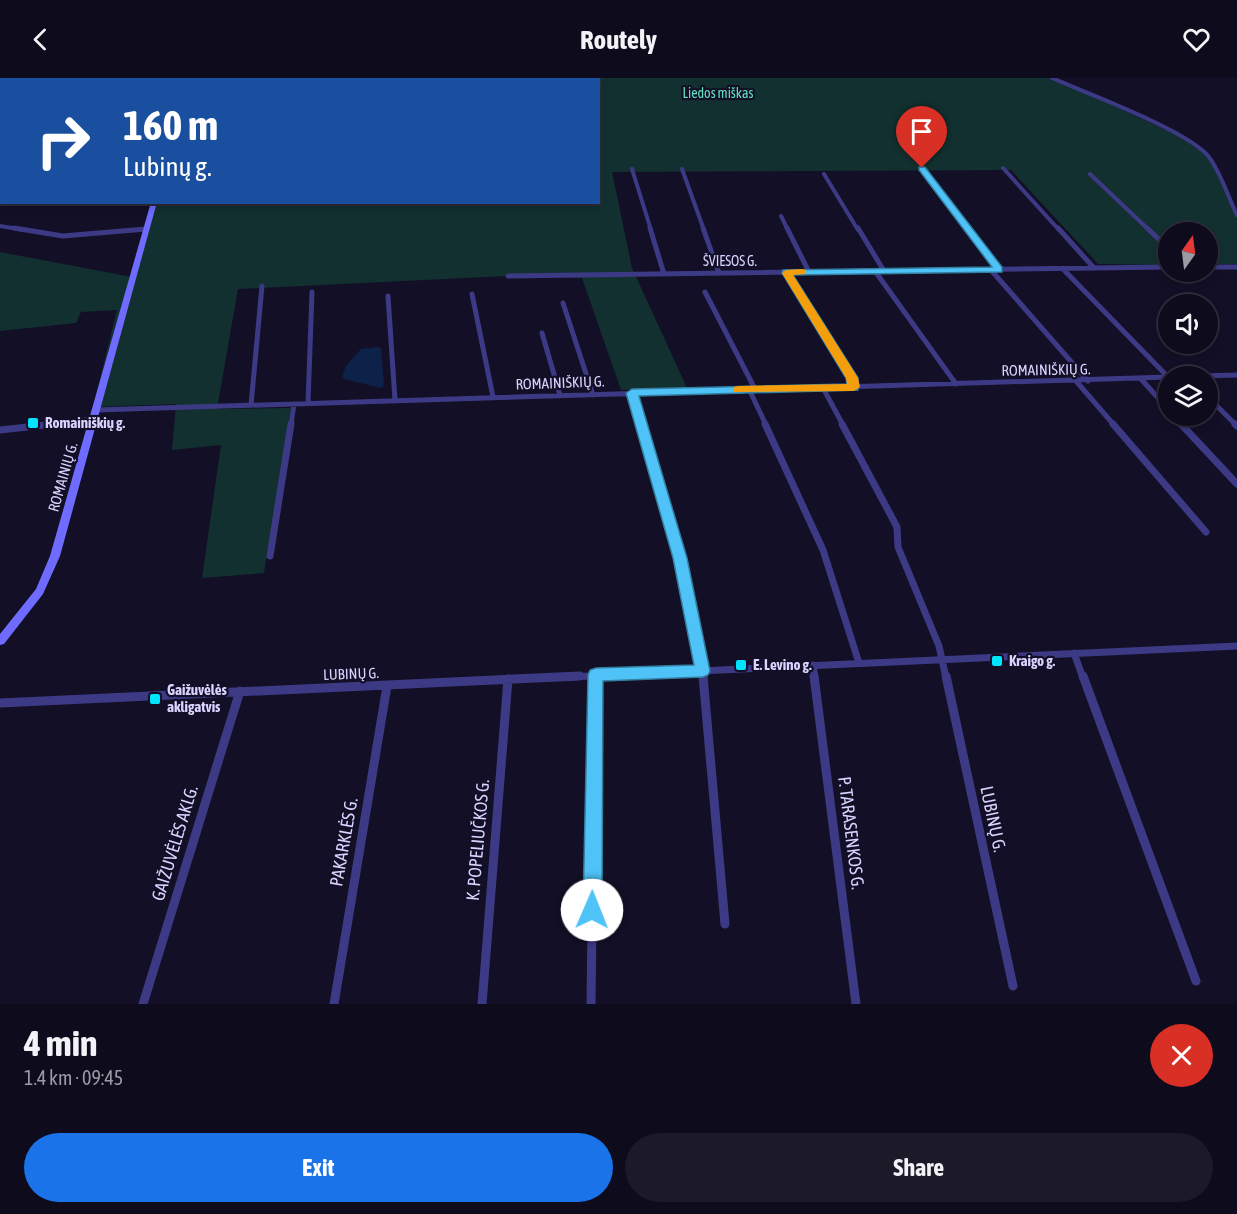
<!DOCTYPE html>
<html lang="en">
<head>
<meta charset="utf-8">
<style>
	:root { --surface:#0e0b1c; --page:#1c1929; --text:#f1f3f6; --muted:#9b9ba3; --line:#2e2b3b; --accent:#1a73e8 }
	body { margin:0; font-family:"Asap Condensed",sans-serif; background:var(--page); color:var(--text); height:100vh; display:flex; flex-direction:column; font-size:22px; white-space:nowrap }
	* { box-sizing:border-box; margin:0 }
	p { font-size:20px; color:var(--muted) }
	.icon { flex:none; width:33px; height:33px; fill:none; stroke:currentColor; stroke-width:2; stroke-linecap:round; stroke-linejoin:round }
	.map { position:relative; height:926px; overflow:hidden }
	.sheet { display:flex; flex-direction:column; background:var(--surface); flex:1 }
	.sheet>* { flex:none }
	.hud { position:absolute; left:0px; top:0px; width:600px; height:126px; box-shadow:0 3px 9px #0003,0 0 0 2px var(--line); background:#1a4fa0; color:#fff; overflow:hidden }
	.needle { width:39px; rotate:14deg }
	.buttons { position:absolute; left:1158px; top:144px; display:grid; gap:12px }
	.buttons a { display:grid; place-items:center; width:60px; height:60px; border-radius:50%; background:var(--surface); box-shadow:0 3px 9px #0003,0 0 0 2px var(--line); font-size:30px }
	.pin { position:absolute; display:grid; place-items:center; width:51px; height:51px; color:#fff; margin:-62px -26px; border-radius:50% 50% 50% 0; rotate:-45deg; box-shadow:0 0 6px #0007 }
	.pin .icon { rotate:45deg }
	.me { position:absolute; width:66px; margin:-33px; rotate:1deg; stroke-linejoin:round; filter:drop-shadow(0 0 4px #0008) }
	.turn { display:flex; align-items:center; gap:21px; height:126px; padding:0 24px; font-size:27px }
	.turn .icon { width:78px; height:78px; stroke-width:2.5 }
	.turn b { display:block; font-size:42px; line-height:51px }
	.round { display:grid; place-items:center; flex:none; width:63px; height:63px; border-radius:32px; background:var(--page) }
	.head { display:flex; align-items:center; justify-content:space-between; height:102px; padding:0 24px }
	h1 { font-size:36px; font-weight:700; line-height:45px }
	.cta { display:flex; gap:12px; margin-top:auto; padding:12px 24px }
	.cta a { flex:1; height:69px; border-radius:36px; background:var(--accent); color:#fff; font-size:24px; font-weight:700; line-height:69px; text-align:center }
	.cta a+a { background:var(--page); color:var(--text) }
	header { display:flex; justify-content:space-between; align-items:center; height:78px; padding:0 24px; background:var(--surface); font-size:27px; font-weight:700 }
	.map>svg:first-child { display:block }
</style>
</head>
<body>
<header><svg class="icon" aria-label="back" viewBox="0 0 24 24"><path d="M15 5l-7 7 7 7"/></svg>Routely<svg class="icon" aria-label="heart" viewBox="0 0 24 24"><path d="M12 20l-8-8c-3-5 5-10 8-4 3-6 11-1 8 4z"/></svg></header>
<div class="map">
<svg width="1237" height="926" viewBox="0 0 1237 926">
	<rect width="100%" height="100%" fill="#130f26"/>
	<path fill="#12302f" d="M447 0H1052L1182 59 1208 76 1237 132V186H1208V154H1168V187L1098 186 1011 92 612 94 632 190 687 310 621 312 582 200 507 198 238 211 217 331 291 330 264 495 202 500 221 367 172 372 176 326 93 329 117 232 81 234 76 245 0 253V174L132 199 154 125 598 124V2Z"/>
	<path fill="#0c2248" d="M378 269 381 270 384 307 381 310 344 301 342 298 346 288 361 271Z"/>
	<g fill="none" stroke-linecap="round" stroke-linejoin="round">
		<path stroke="#3d3a85" stroke-width="4" d="M1052 0C1086 15 1189 53 1209 79 1221 95 1228 119 1237 137
			M112 2 114 0
			M329 2 341 0
			M922 90 969 152
			M1003 90 1059 152
			M632 91 651 152
			M682 91 704 152
			M824 96 858 152
			M1090 96 1149 152
			M781 138 788 152
			M0 148 24 152
			M137 152 146 151"/>
		<path stroke="#3d3a85" stroke-width="5" d="M14 150 63 158 146 151
			M650 150 664 196
			M703 150 719 195
			M787 150 809 194
			M858 150 884 193
			M968 150 999 191
			M1058 150 1094 190
			M1147 150 1168 170
			M1208 189H1237
			M1063 191 1168 299
			M991 192 1088 303
			M875 193 956 306
			M786 195 852 300 854 309
			M508 198 1168 189
			M705 214 755 311
			M472 216 493 319
			M388 218 395 322
			M563 225 593 317
			M542 255 560 317
			M1197 298 1237 297
			M1141 301 1168 331
			M1076 303 1114 347
			M823 310 843 347
			M749 311 766 347
			M632 315 641 347
			M1208 319 1236 347
			M308 325 312 214
			M251 327 262 208
			M96 332 1168 299
			M1174 338 1182 347
			M42 347 93 341
			M291 347 294 326"/>
		<path stroke="#3d3a85" stroke-width="7" d="M641 346 680 479 704 600
			M765 346 823 472 859 585
			M842 346 897 449 898 469 939 568 946 600
			M1113 346 1206 454
			M1181 346 1237 406
			M1235 346 1237 348
			M0 352 54 346
			M270 478 291 346
			M1074 575 1083 600
			M813 587 815 600
			M547 600 1237 568
			M595 600V597"/>
		<path stroke="#3d3a85" stroke-width="9" d="M703 598 725 846
			M814 598 856 926
			M946 598 1013 908
			M1083 598 1196 903
			M0 625 580 598
			M143 926 240 613
			M334 926 387 608
			M482 926 508 601
			M591 926 595 598"/>
		<path fill="#6f6bff" fill-rule="evenodd" d="M185 0H189V2H185Z
			M151 124H157L60 478 43 516 4 566 0 567V556L36 511 50 478Z"/>
	</g>
	<path fill="#4fc3f7" stroke="#337fa1" stroke-width="1.5" d="M919 89H925L1002 189V194L793 197 858 300V312L639 318 687 480 710 593 708 597 703 599 603 603 602 832 599 838 592 841 586 838 583 832 588 597 590 592 596 590 694 587 673 480 626 315 632 311 847 306 846 300 782 195 783 192 992 189 919 92Z"/>
	<path fill="#f59e0b" d="M802 191 806 192V196L793 197 858 300 860 309 854 313 734 314V309L738 308 847 306 846 300 782 195 786 192Z"/>
	<g fill="#00e5ff" stroke="#130f26" stroke-width="2">
		<rect x="27" y="339" width="12" height="12" rx="3"/>
		<rect x="991" y="577" width="12" height="12" rx="3"/>
		<rect x="735" y="581" width="12" height="12" rx="3"/>
		<rect x="149" y="615" width="12" height="12" rx="3"/>
	</g>
	<g text-anchor="middle" stroke-width="4.5" stroke-linejoin="round" paint-order="stroke">
		<g font-size="14" fill="#5fe0c0" stroke="#130f26">
			<text x="718" y="20">Liedos miškas</text>
		</g>
		<g font-size="14" fill="#d9d4ff" stroke="#130f26">
			<text x="730" y="188">ŠVIESOS G.</text>
		</g>
		<g font-size="15" fill="#d9d4ff" stroke="#130f26">
			<text transform="translate(1046 292) rotate(-1)" y="5">ROMAINIŠKIŲ G.</text>
			<text transform="translate(560 305) rotate(-2)" y="5">ROMAINIŠKIŲ G.</text>
			<text transform="translate(63 399) rotate(-74)" y="5">ROMAINIŲ G.</text>
			<text transform="translate(351 596) rotate(-2)" y="5">LUBINŲ G.</text>
		</g>
		<g font-size="15" font-weight="bold" fill="#d9d4ff" stroke="#130f26" text-anchor="start">
			<text x="45" y="350">Romainiškių g.</text>
			<text x="1009" y="588">Kraigo g.</text>
			<text x="753" y="592">E. Levino g.</text>
			<text x="167" y="617">Gaižuvėlės<tspan x="167" dy="17">akligatvis</tspan></text>
		</g>
		<g font-size="18" fill="#d9d4ff" stroke="#130f26">
			<text transform="translate(993 741) rotate(78)" y="6">LUBINŲ G.</text>
			<text transform="translate(851 755) rotate(83)" y="6">P. TARASENKOS G.</text>
			<text transform="translate(478 762) rotate(-85)" y="6">K. POPELIUČKOS G.</text>
			<text transform="translate(344 764) rotate(-80)" y="6">PAKARKLĖS G.</text>
			<text transform="translate(175 765) rotate(-73)" y="6">GAIŽUVĖLĖS AKLG.</text>
		</g>
	</g>
</svg>
<div class="buttons">
<a><svg class="needle" viewBox="-14 -14 28 28"><path d="M0-13l5 13h-10z" fill="#e53935"/><path d="M0 13l5-13h-10z" fill="#9b9ba3"/></svg></a>
<a><svg class="icon" aria-label="sound" viewBox="0 0 24 24"><path d="M4 9h4l5-4v14l-5-4H4zM17 9q2 3 0 6"/></svg></a>
<a><svg class="icon" aria-label="layers" viewBox="0 0 24 24"><path d="M12 4l9 5-9 5-9-5zM3 14l9 5 9-5"/></svg></a>
</div>
<div class="pin" style="left:922px;top:90px;background:#d93025"><svg class="icon" aria-label="arrive" viewBox="0 0 24 24"><path d="M6 21V4h12l-3 4 3 4H6"/></svg></div>
<svg class="me" style="left:592px;top:832px" viewBox="-20 -20 40 40"><circle r="19" fill="#fff"/><path d="M0-13L10 11 0 6-10 11z" fill="#4fc3f7"/></svg>
<div class="hud">
<div class="turn"><svg class="icon" aria-label="right" viewBox="0 0 24 24"><path d="M7 20v-9h11M14 6l5 5-5 5"/></svg><div><b>160 m</b>Lubinų g.</div></div>
</div>
</div>
<section class="sheet">
<div class="head"><div><h1>4 min</h1><p>1.4 km · 09:45</p></div><a class="round" style="background:#d93025;color:#fff"><svg class="icon" aria-label="close" viewBox="0 0 24 24"><path d="M6 6l12 12M18 6L6 18"/></svg></a></div>
<div class="cta"><a>Exit</a><a>Share</a></div>
</section>
</body>
</html>
